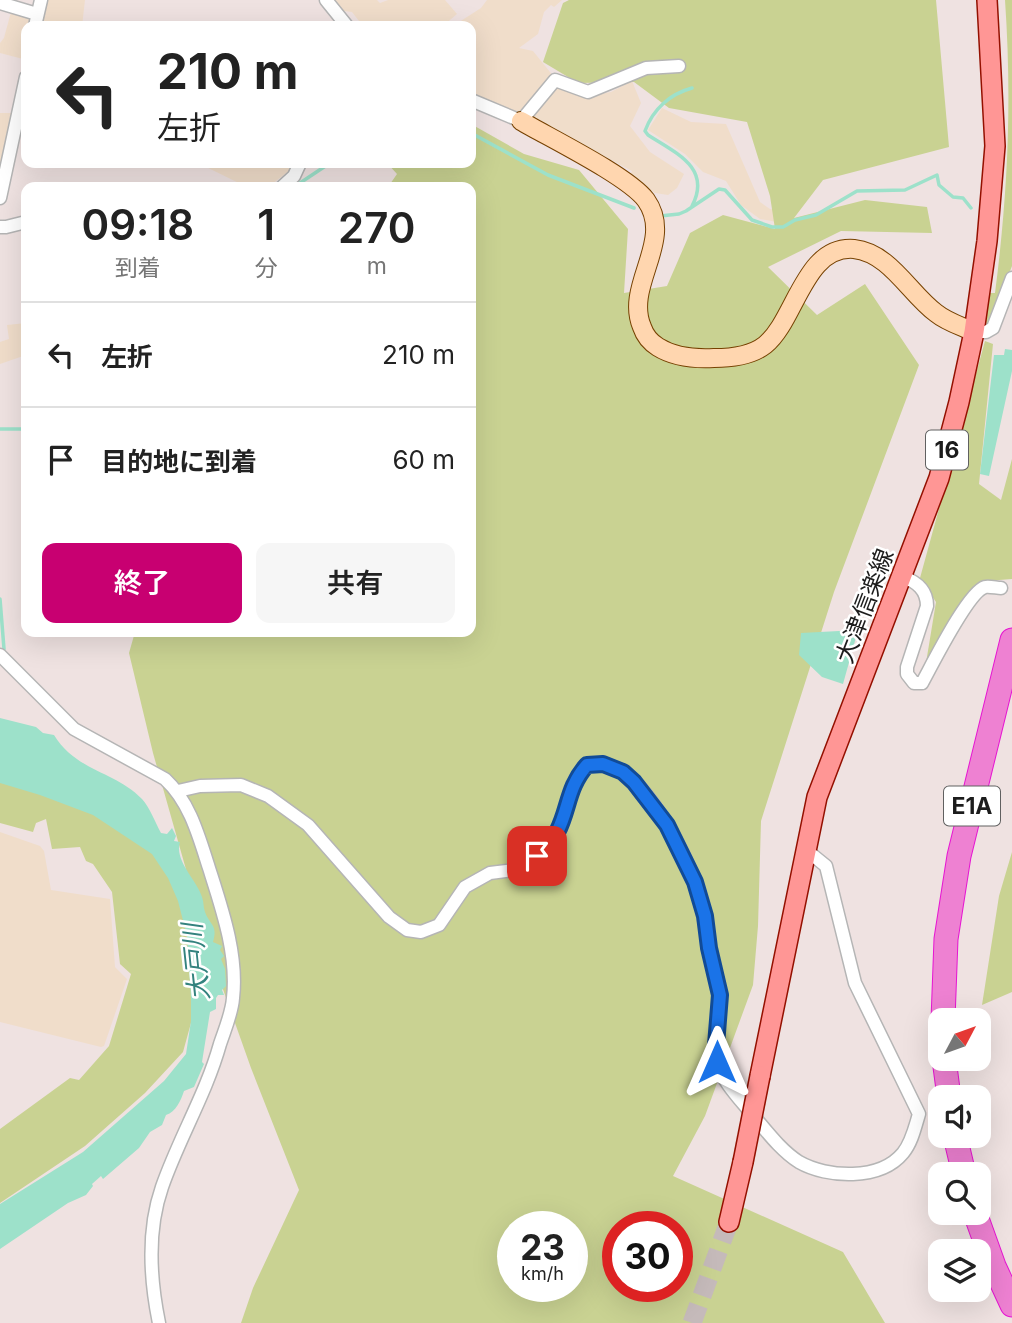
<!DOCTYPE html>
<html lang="ja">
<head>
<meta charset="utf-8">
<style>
	:root { --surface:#fff; --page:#f6f6f6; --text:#222; --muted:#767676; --line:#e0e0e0; --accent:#c80071 }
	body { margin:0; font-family:Inter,"Noto Sans JP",sans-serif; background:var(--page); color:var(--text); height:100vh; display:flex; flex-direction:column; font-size:26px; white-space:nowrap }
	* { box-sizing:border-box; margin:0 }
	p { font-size:23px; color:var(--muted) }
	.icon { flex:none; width:38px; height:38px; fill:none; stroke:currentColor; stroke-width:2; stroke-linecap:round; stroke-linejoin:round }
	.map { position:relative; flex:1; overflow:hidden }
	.side { position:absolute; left:21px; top:182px; width:455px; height:455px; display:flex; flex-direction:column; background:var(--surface); border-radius:14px; box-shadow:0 7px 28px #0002 }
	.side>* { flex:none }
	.banner { position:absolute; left:21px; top:21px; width:455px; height:147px; border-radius:14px; box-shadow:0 7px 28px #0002; background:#fff; color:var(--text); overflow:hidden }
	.needle { width:46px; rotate:49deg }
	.tools { position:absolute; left:928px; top:1008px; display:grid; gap:14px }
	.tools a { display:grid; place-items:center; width:63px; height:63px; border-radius:14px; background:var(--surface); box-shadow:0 7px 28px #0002; font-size:35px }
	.speed { position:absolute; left:497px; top:1211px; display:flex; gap:14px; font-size:35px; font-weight:700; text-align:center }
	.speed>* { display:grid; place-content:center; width:91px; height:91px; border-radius:50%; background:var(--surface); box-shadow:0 7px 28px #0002; line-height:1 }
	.speed small { font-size:18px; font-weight:400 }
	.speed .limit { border:10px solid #d22; background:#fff; color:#111 }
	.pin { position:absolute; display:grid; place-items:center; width:60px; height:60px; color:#fff; margin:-30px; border-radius:14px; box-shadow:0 4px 10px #0006 }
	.me { position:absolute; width:77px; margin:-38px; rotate:0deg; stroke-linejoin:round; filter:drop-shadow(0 0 5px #0008) }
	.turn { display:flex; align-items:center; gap:24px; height:147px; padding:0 21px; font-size:32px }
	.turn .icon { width:91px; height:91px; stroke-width:2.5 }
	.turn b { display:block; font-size:49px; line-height:60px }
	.eta { display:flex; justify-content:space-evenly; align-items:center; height:119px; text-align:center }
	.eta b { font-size:42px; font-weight:600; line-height:49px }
	.primary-button { display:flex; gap:14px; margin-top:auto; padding:14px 21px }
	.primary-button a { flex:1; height:80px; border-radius:14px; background:var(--accent); color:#fff; font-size:28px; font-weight:600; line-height:80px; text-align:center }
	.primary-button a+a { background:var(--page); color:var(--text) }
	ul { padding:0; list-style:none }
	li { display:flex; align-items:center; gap:21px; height:105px; padding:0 21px; border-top:2px solid var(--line) }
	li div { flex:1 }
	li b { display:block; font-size:26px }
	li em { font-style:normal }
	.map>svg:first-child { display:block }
</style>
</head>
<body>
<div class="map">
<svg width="1012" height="1323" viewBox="0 0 1012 1323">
	<rect width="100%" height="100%" fill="#efe2e1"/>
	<path fill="#f0ddca" d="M48 0H85L82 26H41Z
		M329 0H377L380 3 388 0H445L457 14 443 26H363L352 12 336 10Z
		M487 0H562L554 7 551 5 544 12 538 34 519 48 533 51 554 77 520 113 511 114 471 95V26H453L481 8Z
		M11 12 30 16 32 19 30 26H26V44L23 59 0 53V43L4 38Z
		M632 81 641 103 630 126 650 152 684 174 677 188 668 195 655 193 630 176 632 171 578 142 574 145 530 122 548 95 559 88H570L587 96 611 92Z
		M662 108 691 122 726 124 760 202 770 209 787 211 782 223 760 219 741 205 726 181 703 172 685 154 648 130Z
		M0 113H16L5 166 0 165Z
		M198 163H294L289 171 268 187H247Z
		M26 323V355L0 364V342L9 339 7 325Z
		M0 832 40 846 44 851 51 890 110 899 115 967 127 979 104 1046 101 1047 0 1022Z"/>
	<path fill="#c9d292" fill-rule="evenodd" d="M569 0H936L949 147 823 180 794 218 865 200 927 207 932 233 841 231 768 267 817 315 865 284 919 365 834 592 761 821 758 926 753 985 705 1116 673 1176 843 1252 885 1323H241L253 1288 299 1190 251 1068 208 947 153 753 129 653 135 632H471V187H388L397 174 387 163H471V124L524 154 579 170 628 229 624 293 667 286 690 233 723 215 775 229 770 196 747 122 669 108 634 82 578 83 543 62 563 3ZM513 1227H572V1286H513ZM618 1227H677V1286H618Z
		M1005 0H1012V266L988 327 984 326 988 293H995C1008 193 1012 101 1005 0Z
		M985 341 993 344 979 484 1001 500 1012 459V579L986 581 974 591 925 669 936 602 920 578Z
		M0 776 48 788 154 846 183 899 199 994 183 1052 145 1093 85 1146 0 1203V1129L70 1078 79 1080 109 1046 131 974 120 964 112 892 93 864 86 861 80 847 52 849 46 819 36 823 33 832 0 823Z
		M1012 852V992L982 1005 999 896Z"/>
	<path fill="#9de1ca" d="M1005 349 1012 350V371L989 476 980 474 994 355H1004Z
		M858 630 843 684 822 677 799 655 801 633Z
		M0 718 36 727 43 733 54 735C77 772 115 771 142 799 150 808 155 822 161 833L167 834 172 828 176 836 174 841 180 842C174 861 197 880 202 897 204 902 203 907 205 912 210 926 218 924 213 942L222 946 220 950 224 956 221 959 225 969 226 986 222 990 224 995H218L216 998V1009L210 1012 202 1062 204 1064 194 1087 184 1091C181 1100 176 1112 166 1115L162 1125 150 1132 139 1148 103 1179 101 1176 92 1184 93 1186 86 1195 68 1203 0 1249V1204L83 1152 164 1081 186 1054 191 1021V998L187 936 178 901 168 878 152 854 93 815 40 795 0 783Z"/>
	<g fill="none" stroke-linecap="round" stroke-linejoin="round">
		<path stroke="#9de1ca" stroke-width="3.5" d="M471 133 548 175 634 208
			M294 187 330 163
			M692 206C712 168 676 153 648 135L645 131C653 109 670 94 692 88
			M660 216 679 214 686 211 719 189 725 190 752 220 772 227H783L795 220 816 215 857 191 905 190 937 175 939 185 953 197 963 198 971 208
			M0 429H26
			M0 599 4 649"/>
		<path stroke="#c5baba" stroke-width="19" stroke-dasharray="19 10" stroke-linecap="butt" d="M692 1323 729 1222"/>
		<defs>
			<path id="street" d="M326 0 347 26
				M0 3 37 14
				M35 26 41 0
				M471 100 521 121 555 80 588 92 646 68 679 66
				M282 187 294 176 300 163
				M0 198 26 77
				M0 227H6L26 222
				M974 332H986L993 328 1012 278
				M903 577C917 582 927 590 927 606L907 667V674L914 683H922C932 665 968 592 985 587 989 586 997 588 1001 588
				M0 655 74 729 165 779C190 802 199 837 209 868 222 909 238 955 233 998 232 1013 225 1029 220 1044 206 1094 179 1138 162 1187 147 1230 150 1279 159 1323
				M178 791 200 786 241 785 268 796 308 825 389 917 407 930 421 932 439 925 465 887 490 873 522 869 552 844 562 825 576 778 587 765C600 764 611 765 622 772 651 789 684 851 695 882 703 904 705 927 709 949 712 965 719 980 720 996 722 1018 710 1042 718 1065 724 1083 739 1098 751 1113 765 1129 780 1150 799 1162 827 1178 880 1181 903 1153 912 1142 915 1127 919 1114L855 983 826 866 805 849"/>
			<path id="secondary" d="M521 121C550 138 628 176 646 200 675 241 624 285 642 327 645 336 650 342 658 347 674 357 695 359 714 358 731 358 751 356 765 345 796 320 804 245 854 249 890 253 909 293 936 313 947 322 961 326 974 332"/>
			<path id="primary" d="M760 1076 817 797 939 478 959 402 974 332 987 241 995 146 987 0
				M729 1222 743 1162"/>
			<path id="highway" d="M943 1020 946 939 959 856 1012 640
				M944 1059 949 1097
				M955 1136 964 1174
				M975 1213 994 1266 1012 1305"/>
		</defs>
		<use href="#street" stroke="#b5b5b5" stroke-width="15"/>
		<use href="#secondary" stroke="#764100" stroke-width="20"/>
		<use href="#primary" stroke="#941000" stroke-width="22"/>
		<use href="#highway" stroke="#e615d2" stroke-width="25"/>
		<use href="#street" stroke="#fff" stroke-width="12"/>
		<use href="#secondary" stroke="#ffd6af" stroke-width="18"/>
		<use href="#primary" stroke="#ff9695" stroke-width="19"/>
		<use href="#highway" stroke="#ee81d2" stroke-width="23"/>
		<defs>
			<path id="primary-bridge" d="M743 1162 760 1076"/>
		</defs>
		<use href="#primary-bridge" stroke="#941000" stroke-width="22" stroke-linecap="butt"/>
		<use href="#primary-bridge" stroke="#ff9695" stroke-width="19"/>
	</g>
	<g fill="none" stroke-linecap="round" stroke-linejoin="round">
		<defs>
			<path id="route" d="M537 856C573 827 560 795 587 765L603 764 623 772 634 782 667 825 695 882 705 916 709 948 720 995 716 1045 717 1062"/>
		</defs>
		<use href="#route" stroke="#114b97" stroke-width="18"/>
		<use href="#route" stroke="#1a73e8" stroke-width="12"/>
	</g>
	<g text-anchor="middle" stroke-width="5" stroke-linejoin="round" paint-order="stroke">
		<g fill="#fff" stroke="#606060" stroke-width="2">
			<rect x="926" y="430.5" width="42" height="39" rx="5"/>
			<rect x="944" y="786.5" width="56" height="39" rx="5"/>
		</g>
		<g font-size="23" font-weight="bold" fill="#1c1c1c">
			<text x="947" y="458">16</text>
			<text x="972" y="814">E1A</text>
		</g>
		<g font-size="24" fill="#1c1c1c" stroke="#fff">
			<text transform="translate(865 606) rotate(-69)" y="8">大津信楽線</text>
		</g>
		<g font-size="26" font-style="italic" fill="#33827e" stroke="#fff">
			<text transform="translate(196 962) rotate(-96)" y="9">大戸川</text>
		</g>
	</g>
</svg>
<div class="tools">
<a><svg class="needle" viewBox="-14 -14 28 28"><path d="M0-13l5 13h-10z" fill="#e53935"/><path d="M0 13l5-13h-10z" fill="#767676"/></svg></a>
<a><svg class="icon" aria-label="sound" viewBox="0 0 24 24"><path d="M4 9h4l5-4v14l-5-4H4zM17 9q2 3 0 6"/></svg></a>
<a><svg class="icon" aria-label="search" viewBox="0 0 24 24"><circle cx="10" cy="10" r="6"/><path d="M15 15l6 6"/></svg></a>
<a><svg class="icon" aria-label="layers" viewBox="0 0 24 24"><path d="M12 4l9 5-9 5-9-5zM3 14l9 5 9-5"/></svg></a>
</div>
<div class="speed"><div>23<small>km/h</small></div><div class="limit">30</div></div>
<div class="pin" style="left:537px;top:856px;background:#d93025"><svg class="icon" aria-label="arrive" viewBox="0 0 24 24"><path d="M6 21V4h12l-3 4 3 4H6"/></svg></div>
<svg class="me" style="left:717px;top:1062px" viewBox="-20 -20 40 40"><path d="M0-17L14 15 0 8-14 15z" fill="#1a73e8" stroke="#fff" stroke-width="4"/></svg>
<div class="banner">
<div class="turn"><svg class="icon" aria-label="left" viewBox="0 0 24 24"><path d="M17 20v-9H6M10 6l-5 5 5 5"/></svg><div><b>210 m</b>左折</div></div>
</div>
<section class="side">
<div class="eta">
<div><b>09:18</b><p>到着</p></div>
<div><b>1</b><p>分</p></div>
<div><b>270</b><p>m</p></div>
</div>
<ul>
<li><svg class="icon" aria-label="left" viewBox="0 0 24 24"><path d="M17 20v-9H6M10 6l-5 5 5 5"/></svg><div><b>左折</b></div><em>210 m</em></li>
<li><svg class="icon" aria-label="arrive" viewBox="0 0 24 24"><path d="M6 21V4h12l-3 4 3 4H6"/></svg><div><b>目的地に到着</b></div><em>60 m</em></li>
</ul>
<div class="primary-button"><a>終了</a><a>共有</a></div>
</section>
</div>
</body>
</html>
